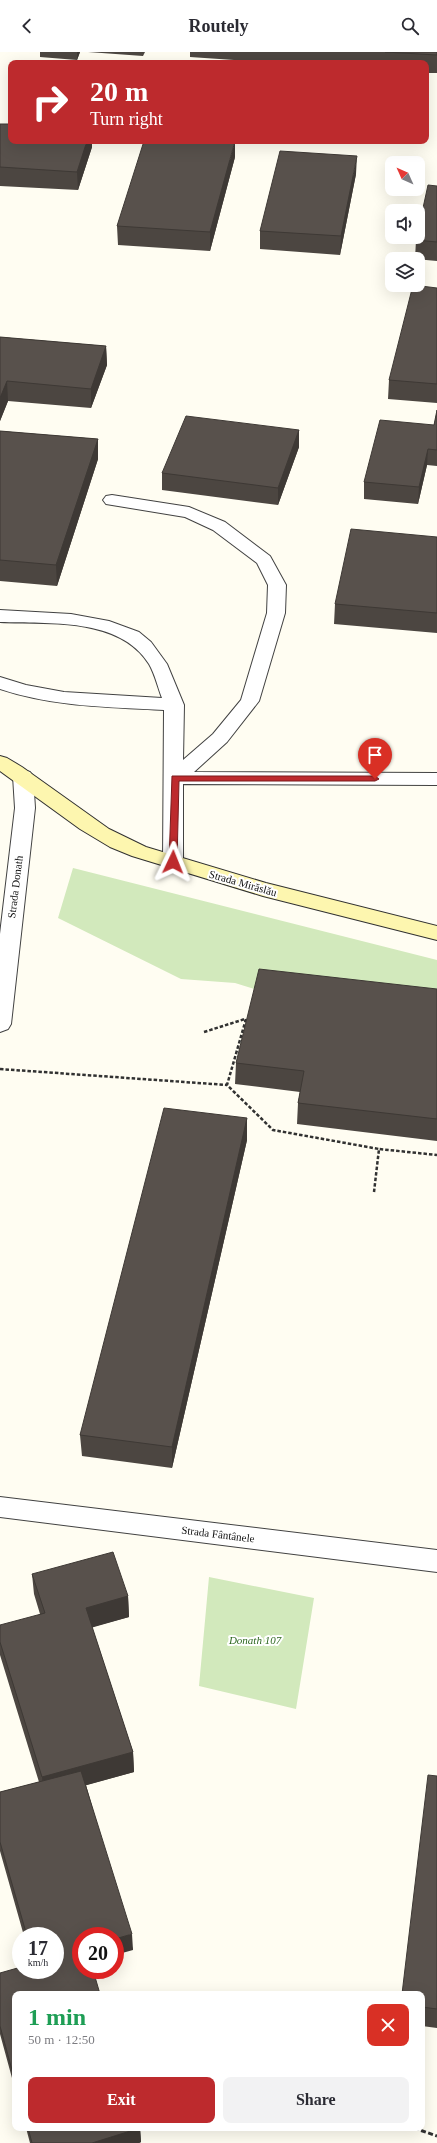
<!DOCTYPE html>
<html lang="en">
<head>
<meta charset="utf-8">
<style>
	:root { --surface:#fff; --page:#f2f2f3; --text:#2b2b33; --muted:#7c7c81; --accent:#bd2a2d }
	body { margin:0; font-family:"Times New Roman",serif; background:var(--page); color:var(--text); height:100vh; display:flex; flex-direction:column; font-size:15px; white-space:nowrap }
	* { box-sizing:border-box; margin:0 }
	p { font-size:13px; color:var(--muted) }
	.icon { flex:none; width:22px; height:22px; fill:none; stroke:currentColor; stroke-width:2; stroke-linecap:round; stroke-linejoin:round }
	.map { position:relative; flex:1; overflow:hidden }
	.details { position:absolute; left:12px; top:1939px; width:413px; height:140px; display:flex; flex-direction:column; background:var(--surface); border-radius:8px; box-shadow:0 4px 16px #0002 }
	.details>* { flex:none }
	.hud { position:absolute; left:8px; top:8px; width:421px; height:84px; border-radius:8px; box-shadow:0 4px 16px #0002; background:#bd2a2d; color:#fff; overflow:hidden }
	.needle { width:26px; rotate:315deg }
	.fabs { position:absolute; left:385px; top:104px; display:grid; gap:8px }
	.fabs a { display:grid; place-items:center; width:40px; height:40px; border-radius:8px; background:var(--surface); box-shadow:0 4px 16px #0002; font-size:20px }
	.speed { position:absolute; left:12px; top:1875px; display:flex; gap:8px; font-size:20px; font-weight:700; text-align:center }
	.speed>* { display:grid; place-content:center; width:52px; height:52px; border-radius:50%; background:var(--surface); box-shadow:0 4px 16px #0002; line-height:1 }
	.speed small { font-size:10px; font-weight:400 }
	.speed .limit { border:6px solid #d22; background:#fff; color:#111 }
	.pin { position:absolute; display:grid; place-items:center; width:34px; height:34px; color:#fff; margin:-41px -17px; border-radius:50% 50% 50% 0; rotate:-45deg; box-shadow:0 0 4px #0007 }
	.pin .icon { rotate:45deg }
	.me { position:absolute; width:44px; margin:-22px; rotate:2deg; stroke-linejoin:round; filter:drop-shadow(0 0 3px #0008) }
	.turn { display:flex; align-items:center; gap:14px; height:84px; padding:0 16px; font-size:18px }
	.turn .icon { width:52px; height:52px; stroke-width:2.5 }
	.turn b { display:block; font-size:28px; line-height:34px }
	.round { display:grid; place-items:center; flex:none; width:42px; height:42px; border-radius:8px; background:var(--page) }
	.headline { display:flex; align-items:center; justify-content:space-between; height:68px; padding:0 16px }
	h1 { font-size:24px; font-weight:600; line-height:30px; color:#1e9e55 }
	.button { display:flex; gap:8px; margin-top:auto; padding:8px 16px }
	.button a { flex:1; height:46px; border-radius:8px; background:var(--accent); color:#fff; font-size:16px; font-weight:600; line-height:46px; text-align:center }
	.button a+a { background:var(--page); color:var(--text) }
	header { display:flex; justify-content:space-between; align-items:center; height:52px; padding:0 16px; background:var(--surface); font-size:18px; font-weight:600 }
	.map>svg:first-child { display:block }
</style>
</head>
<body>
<header><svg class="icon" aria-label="back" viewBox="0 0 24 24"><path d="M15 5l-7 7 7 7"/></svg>Routely<svg class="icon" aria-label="search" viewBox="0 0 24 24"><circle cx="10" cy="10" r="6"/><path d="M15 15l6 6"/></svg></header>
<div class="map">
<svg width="437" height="2091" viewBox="0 0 437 2091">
	<rect width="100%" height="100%" fill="#fffdf2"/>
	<path fill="#d2e9bc" d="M73 816 437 908V959L258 938 235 931 181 927 58 866Z
		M209 1525 314 1546 296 1657 199 1634Z"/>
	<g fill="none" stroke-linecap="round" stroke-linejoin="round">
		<defs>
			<path id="lane" d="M112 443 189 455 225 470 270 504 286 533 285 561 259 649 227 690 194 720 437 721V733L183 732V810L180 815 173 817 166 815 163 810 164 658C109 655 54 655 0 637V625L26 633 64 640 162 646C158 636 155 622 149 612 120 565 48 572 0 570V558L71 562 109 569 139 580 151 590 167 612 184 653 183 708 213 682 241 648 267 561 268 533 257 511 213 478 185 465 106 452 103 448 106 444Z"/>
			<path id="street" d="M23 718 30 720 33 724 35 756 11 972 8 977 0 980V882L15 756 13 724 16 720Z
				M0 1445 437 1498V1520L0 1465Z"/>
			<path id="secondary" d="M0 704 7 706 22 715 109 777 146 795 266 831 437 874V888L263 844 132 804 110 795 80 777 0 719Z"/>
		</defs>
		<use href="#lane" stroke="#424242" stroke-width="2"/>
		<use href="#street" stroke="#424242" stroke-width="2"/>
		<use href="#secondary" stroke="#313131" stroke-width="2"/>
		<path stroke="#313131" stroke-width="2.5" stroke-dasharray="3.5 2" stroke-linecap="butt" d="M246 967 227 1033 273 1078 379 1097
			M204 980 245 967
			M0 1017 227 1033
			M374 1140 379 1097 437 1103"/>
		<path stroke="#313131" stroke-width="3" stroke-dasharray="5 2.5" stroke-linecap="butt" d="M414 2076 437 2084"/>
		<use href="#lane" fill="#fff" fill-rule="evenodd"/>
		<use href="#street" fill="#fff" fill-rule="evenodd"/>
		<use href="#secondary" fill="#fdf6af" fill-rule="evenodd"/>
	</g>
	<path fill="#4c4641" d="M40 0H80L77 8 40 5Z
		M88 0H145L143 4Z
		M190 0H437V21H426V11H276L190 5Z
		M0 72 92 95 78 138 0 134Z
		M235 105 210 199 118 193 117 174Z
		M356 122 340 203 260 197V179Z
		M437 134V209L415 207 416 188Z
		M437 236V351L388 347 389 328Z
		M0 285 106 294 107 313 91 356 8 349 0 369Z
		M437 358V414L427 413 418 452 364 447V430L434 373Z
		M299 378V395L278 453 162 438V421Z
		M0 379 98 387V407L57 534 0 529Z
		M437 485V581L334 572 335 552Z
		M437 937V1089L297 1072 298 1051 300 1040 235 1032 236 1011Z
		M247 1066V1088L172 1416 82 1404 80 1383Z
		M32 1522 128 1544 129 1565 92 1575 133 1700 134 1720 86 1733 133 1898 115 1884 15 1942V2037L0 1982V1921L55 1918V1884H24L0 1799V1740L39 1730 0 1603V1590L40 1562 34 1542Z
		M437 1724V1976L422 1974V1942Z
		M26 2076H140L141 2090 139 2091H30Z"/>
	<path fill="#3e3935" d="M77 0H80L77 8Z
		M87 89H92V95L78 138 77 120Z
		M235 89V105L210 199V180Z
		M357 104 356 122 340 203 341 184Z
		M106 294 107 313 91 356V337Z
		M7 329 8 349 0 369V346Z
		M299 378V395L278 453V436Z
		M98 387V407L57 534 56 513Z
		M428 397 427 413 418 452 419 435Z
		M247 1066V1088L172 1416V1395Z
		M128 1544 129 1565 87 1577 86 1556Z
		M133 1700 134 1720 44 1745 42 1725Z
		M132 1882 133 1898 115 1903V1887Z
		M140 2076 141 2090 139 2091H92Z"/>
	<path fill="#58514c" stroke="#3e3935" d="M385 0H437V3Z
		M0 72H11V89H87L77 120 0 115Z
		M144 89H235L210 180 117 174Z
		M280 99 357 104 341 184 260 179Z
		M428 133 437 134V190L416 188 417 185H418V179Z
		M413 233 437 236V332L389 328Z
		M0 285 106 294 91 337 7 329 0 346Z
		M437 358V398L428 397 419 435 364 430 380 368 434 373Z
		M186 364 299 378 278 436 162 421Z
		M0 379 98 387 56 513 0 508Z
		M351 477 437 485V561L335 552Z
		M259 917 437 937V1067L298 1051 304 1019 236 1011Z
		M164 1056 247 1066 172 1395 80 1383Z
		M113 1500 128 1544 86 1556 133 1700 42 1725 0 1590V1573L45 1561 32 1522Z
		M81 1719 132 1882 115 1887V1884H81V1918H93L100 1942H15V2029L0 1974V1921L21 1915V1918H55V1884H27L0 1790V1740Z
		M428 1723 437 1724V1957L422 1955V1942H402Z
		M28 2076H140L92 2091H32Z"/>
	<path fill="#bd2a2d" stroke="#7b1b1d" d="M172 724H375L379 727 375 729H179L177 810 173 813 169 810Z"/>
	<g text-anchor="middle" stroke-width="4" stroke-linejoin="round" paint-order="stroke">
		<g font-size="11" fill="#0f0f0f" stroke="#fff">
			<text transform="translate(243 831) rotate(16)" y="4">Strada Mirăslău</text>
			<text transform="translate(15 835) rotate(-83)" y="4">Strada Donath</text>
			<text transform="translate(218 1482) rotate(7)" y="4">Strada Fântânele</text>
		</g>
		<g font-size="11" font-style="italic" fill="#2d6720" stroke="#fff">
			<text x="255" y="1592">Donath 107</text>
		</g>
	</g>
</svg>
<div class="fabs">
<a><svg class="needle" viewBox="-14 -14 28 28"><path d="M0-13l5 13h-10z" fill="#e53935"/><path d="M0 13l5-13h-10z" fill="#7c7c81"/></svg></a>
<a><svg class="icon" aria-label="sound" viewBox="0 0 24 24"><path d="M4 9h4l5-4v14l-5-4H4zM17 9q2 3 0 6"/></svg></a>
<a><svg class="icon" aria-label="layers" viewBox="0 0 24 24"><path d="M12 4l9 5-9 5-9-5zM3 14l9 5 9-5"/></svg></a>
</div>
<div class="speed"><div>17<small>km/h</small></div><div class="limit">20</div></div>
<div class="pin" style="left:375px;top:727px;background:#d93025"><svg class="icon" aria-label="arrive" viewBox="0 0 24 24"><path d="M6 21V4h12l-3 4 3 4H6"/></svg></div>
<svg class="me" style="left:173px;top:810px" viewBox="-20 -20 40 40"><path d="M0-17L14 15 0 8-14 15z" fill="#bd2a2d" stroke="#fff" stroke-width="4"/></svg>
<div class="hud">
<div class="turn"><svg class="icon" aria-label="right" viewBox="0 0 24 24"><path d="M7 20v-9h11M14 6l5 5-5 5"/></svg><div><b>20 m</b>Turn right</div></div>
</div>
<section class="details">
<div class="headline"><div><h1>1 min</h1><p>50 m · 12:50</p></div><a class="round" style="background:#d93025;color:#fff"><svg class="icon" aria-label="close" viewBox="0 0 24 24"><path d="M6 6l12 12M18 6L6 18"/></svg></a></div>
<div class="button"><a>Exit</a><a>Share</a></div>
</section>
</div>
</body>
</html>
